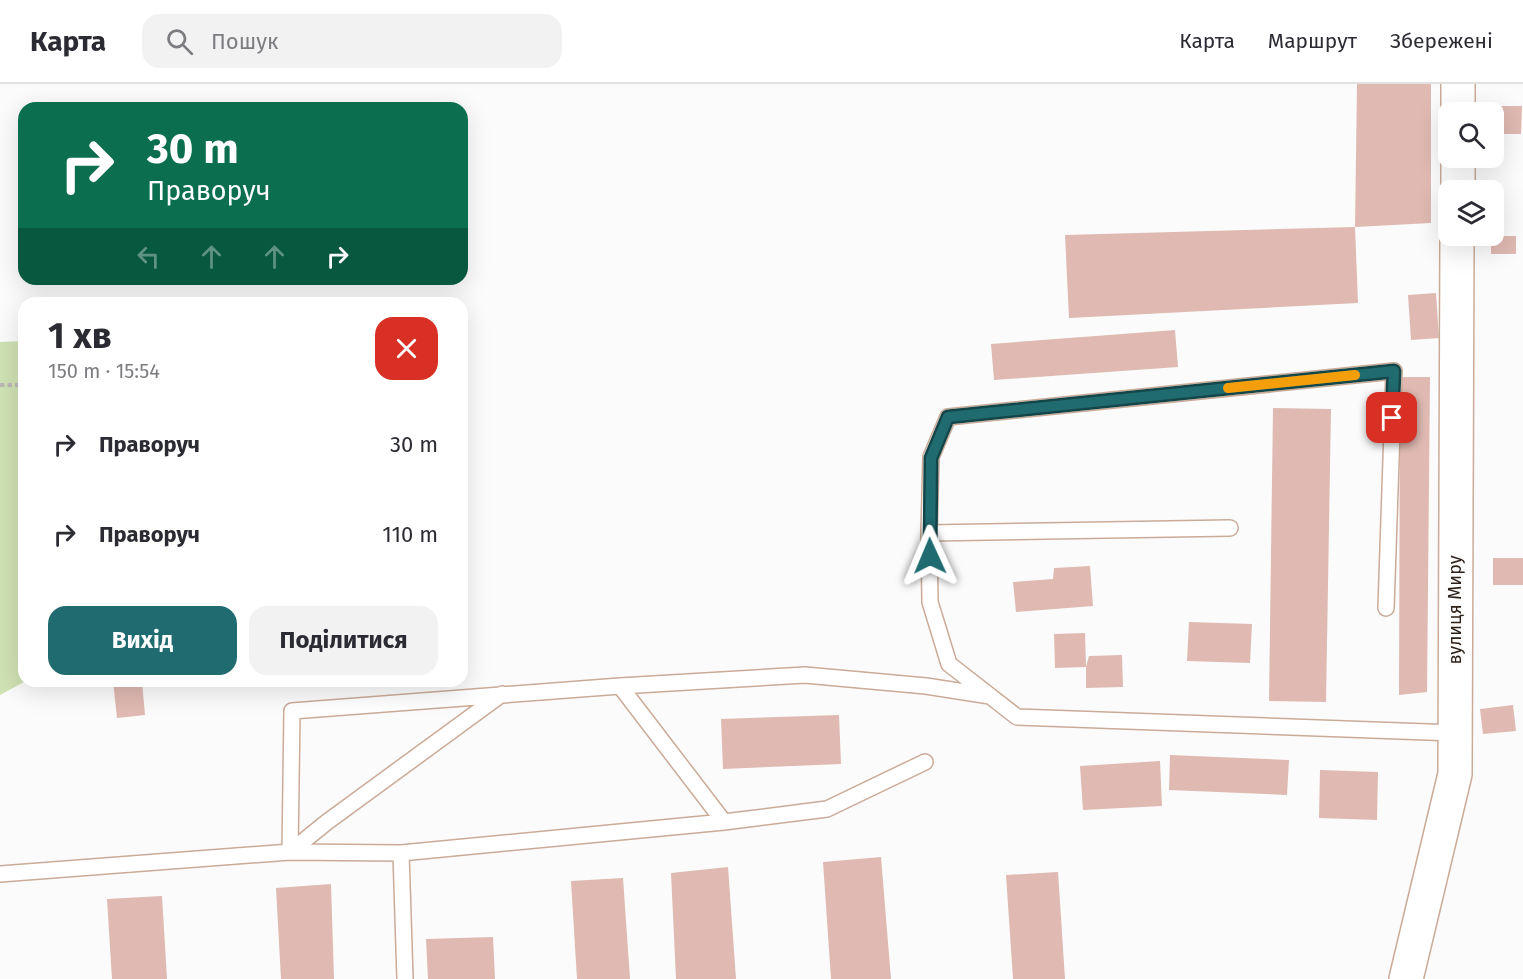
<!DOCTYPE html>
<html lang="uk">
<head>
<meta charset="utf-8">
<style>
	:root { --surface:#fff; --page:#f2f2f3; --text:#2b2b33; --muted:#7c7c81; --line:#e1e1e2; --accent:#1f6b70 }
	body { margin:0; font-family:"Fira Sans",sans-serif; background:var(--page); color:var(--text); height:100vh; display:flex; flex-direction:column; font-size:22px; white-space:nowrap }
	* { box-sizing:border-box; margin:0 }
	p { font-size:20px; color:var(--muted) }
	.icon { flex:none; width:33px; height:33px; fill:none; stroke:currentColor; stroke-width:2; stroke-linecap:round; stroke-linejoin:round }
	.map { position:relative; flex:1; overflow:hidden }
	.sheet { position:absolute; left:18px; top:213px; width:450px; height:390px; display:flex; flex-direction:column; background:var(--surface); border-radius:18px; box-shadow:0 6px 24px #0002 }
	.sheet>* { flex:none }
	.guide { position:absolute; left:18px; top:18px; width:450px; height:183px; border-radius:18px; box-shadow:0 6px 24px #0002; background:#0b6e4f; color:#fff; overflow:hidden }
	.buttons { position:absolute; left:1438px; top:18px; display:grid; gap:12px }
	.buttons a { display:grid; place-items:center; width:66px; height:66px; border-radius:12px; background:var(--surface); box-shadow:0 6px 24px #0002; font-size:30px }
	.pin { position:absolute; display:grid; place-items:center; width:51px; height:51px; color:#fff; margin:-26px; border-radius:12px; box-shadow:0 3px 9px #0006 }
	.me { position:absolute; width:66px; margin:-33px; rotate:359deg; stroke-linejoin:round; filter:drop-shadow(0 0 4px #0008) }
	.turn { display:flex; align-items:center; gap:21px; height:126px; padding:0 30px; font-size:27px }
	.turn .icon { width:78px; height:78px; stroke-width:2.5 }
	.turn b { display:block; font-size:42px; line-height:51px }
	.lanes { display:flex; align-items:center; height:57px; padding:0 30px; background:#0003; justify-content:center; gap:30px; direction:ltr }
	.lanes .off { opacity:.35 }
	.round { display:grid; place-items:center; flex:none; width:63px; height:63px; border-radius:18px; background:var(--page) }
	.overview { display:flex; align-items:center; justify-content:space-between; height:102px; padding:0 30px }
	h1 { font-size:36px; font-weight:700; line-height:45px }
	.primary-button { display:flex; gap:12px; margin-top:auto; padding:12px 30px }
	.primary-button a { flex:1; height:69px; border-radius:18px; background:var(--accent); color:#fff; font-size:24px; font-weight:700; line-height:69px; text-align:center }
	.primary-button a+a { background:var(--page); color:var(--text) }
	ul { padding:0; list-style:none }
	li { display:flex; align-items:center; gap:18px; height:90px; padding:0 30px }
	li div { flex:1 }
	li b { display:block; font-size:22px }
	li em { font-style:normal }
	header { display:flex; align-items:center; gap:36px; box-sizing:border-box; height:84px; padding:0 30px; background:var(--surface); border-bottom:2px solid var(--line) }
	header strong { font-size:28px }
	nav { display:flex; gap:33px; margin-inline-start:auto; font-size:21px }
	.search { width:420px; height:54px; background:var(--page); display:flex; align-items:center; gap:15px; box-sizing:border-box; padding:0 21px; border-radius:18px; color:var(--muted); font-size:22px }
	.map>svg:first-child { display:block }
</style>
</head>
<body>
<header>
<strong>Карта</strong>
<div class="search"><svg class="icon" aria-label="search" viewBox="0 0 24 24"><circle cx="10" cy="10" r="6"/><path d="M15 15l6 6"/></svg>Пошук</div>
<nav><a>Карта</a><a>Маршрут</a><a>Збережені</a></nav>
</header>
<div class="map">
<svg width="1523" height="895" viewBox="0 0 1523 895">
	<rect width="100%" height="100%" fill="#fbfbfb"/>
	<path fill="#cfe2b3" d="M24 257V597H26L0 611V258Z"/>
	<path fill="#dfb9b2" d="M1357 0H1431V139L1355 143Z
		M1494 22H1522L1521 50H1494Z
		M1355 143 1358 219 1069 234 1065 151Z
		M1491 152H1516V170H1491Z
		M1436 209 1439 254 1411 256 1408 211Z
		M1175 246 1178 283 994 296 991 260Z
		M1400 293H1430L1427 608 1399 611Z
		M1273 324 1331 325 1326 618 1269 617Z
		M1493 474H1523V501H1493Z
		M1090 482 1093 522 1016 528 1013 498 1053 495 1054 484Z
		M1189 538 1252 540 1250 579 1187 577Z
		M1085 549 1086 583 1055 584 1054 550Z
		M1122 571 1123 603 1086 604V583L1089 572Z
		M113 597H142L145 631 117 634Z
		M1513 621 1516 647 1483 650 1480 625Z
		M839 631 841 680 723 685 721 635Z
		M1170 671 1289 676 1287 711 1169 706Z
		M1160 677 1162 722 1083 726 1080 682Z
		M1320 686 1378 688 1377 736 1319 734Z
		M881 773 891 895H831L823 778Z
		M728 783 736 895H676L671 789Z
		M1058 788 1065 895H1013L1006 791Z
		M623 794 630 895H577L571 797Z
		M331 800 334 895H281L276 804Z
		M162 812 167 895H112L107 815Z
		M493 853 495 895H428L426 855Z"/>
	<g fill="none" stroke-linecap="round" stroke-linejoin="round">
		<defs>
			<path id="lane" d="M1230 444 929 449 930 518 949 580 1017 633 1455 649
				M929 449 931 373 948 333 1394 287 1386 524
				M724 738 827 725 925 678
				M290 768 327 738 502 610
				M290 768 401 769
				M0 790 290 768 292 627 620 602 805 591 926 602 990 612
				M405 895 401 769 724 738 620 602"/>
			<path id="secondary" d="M1458 28V0
				M1458 106V74
				M1406 895 1455 690 1457 152"/>
		</defs>
		<use href="#lane" stroke="#caab98" stroke-width="18"/>
		<use href="#secondary" stroke="#caab98" stroke-width="36"/>
		<path stroke="#bbb7b5" stroke-width="4" stroke-dasharray="4.5 3" stroke-linecap="butt" d="M0 301H24"/>
		<use href="#lane" stroke="#fff" stroke-width="15"/>
		<use href="#secondary" stroke="#fff" stroke-width="33"/>
	</g>
	<g fill="none" stroke-linecap="round" stroke-linejoin="round">
		<defs>
			<path id="route" d="M930 472 931 374 948 333 1394 287 1392 334"/>
		</defs>
		<use href="#route" stroke="#144649" stroke-width="15"/>
		<use href="#route" stroke="#1f6b70" stroke-width="10"/>
		<path stroke="#f59e0b" stroke-width="10" d="M1228 304 1355 291"/>
	</g>
	<g text-anchor="middle" stroke-width="4.5" stroke-linejoin="round" paint-order="stroke">
		<g font-size="18" fill="#2c2019" stroke="#fbfbfb">
			<text transform="translate(1455 526) rotate(-90)" y="6">вулиця Миру</text>
		</g>
	</g>
</svg>
<div class="buttons">
<a><svg class="icon" aria-label="search" viewBox="0 0 24 24"><circle cx="10" cy="10" r="6"/><path d="M15 15l6 6"/></svg></a>
<a><svg class="icon" aria-label="layers" viewBox="0 0 24 24"><path d="M12 4l9 5-9 5-9-5zM3 14l9 5 9-5"/></svg></a>
</div>
<div class="pin" style="left:1392px;top:334px;background:#d93025"><svg class="icon" aria-label="arrive" viewBox="0 0 24 24"><path d="M6 21V4h12l-3 4 3 4H6"/></svg></div>
<svg class="me" style="left:930px;top:472px" viewBox="-20 -20 40 40"><path d="M0-17L14 15 0 8-14 15z" fill="#1f6b70" stroke="#fff" stroke-width="4"/></svg>
<div class="guide">
<div class="turn"><svg class="icon" aria-label="right" viewBox="0 0 24 24"><path d="M7 20v-9h11M14 6l5 5-5 5"/></svg><div><b>30 m</b>Праворуч</div></div>
<div class="lanes"><svg class="icon off" aria-label="left" viewBox="0 0 24 24"><path d="M17 20v-9H6M10 6l-5 5 5 5"/></svg><svg class="icon off" aria-label="ahead" viewBox="0 0 24 24"><path d="M12 20V5M6 11l6-6 6 6"/></svg><svg class="icon off" aria-label="ahead" viewBox="0 0 24 24"><path d="M12 20V5M6 11l6-6 6 6"/></svg><svg class="icon" aria-label="right" viewBox="0 0 24 24"><path d="M7 20v-9h11M14 6l5 5-5 5"/></svg></div>
</div>
<section class="sheet">
<div class="overview"><div><h1>1 хв</h1><p>150 m · 15:54</p></div><a class="round" style="background:#d93025;color:#fff"><svg class="icon" aria-label="close" viewBox="0 0 24 24"><path d="M6 6l12 12M18 6L6 18"/></svg></a></div>
<ul>
<li><svg class="icon" aria-label="right" viewBox="0 0 24 24"><path d="M7 20v-9h11M14 6l5 5-5 5"/></svg><div><b>Праворуч</b></div><em>30 m</em></li>
<li><svg class="icon" aria-label="right" viewBox="0 0 24 24"><path d="M7 20v-9h11M14 6l5 5-5 5"/></svg><div><b>Праворуч</b></div><em>110 m</em></li>
</ul>
<div class="primary-button"><a>Вихід</a><a>Поділитися</a></div>
</section>
</div>
</body>
</html>
